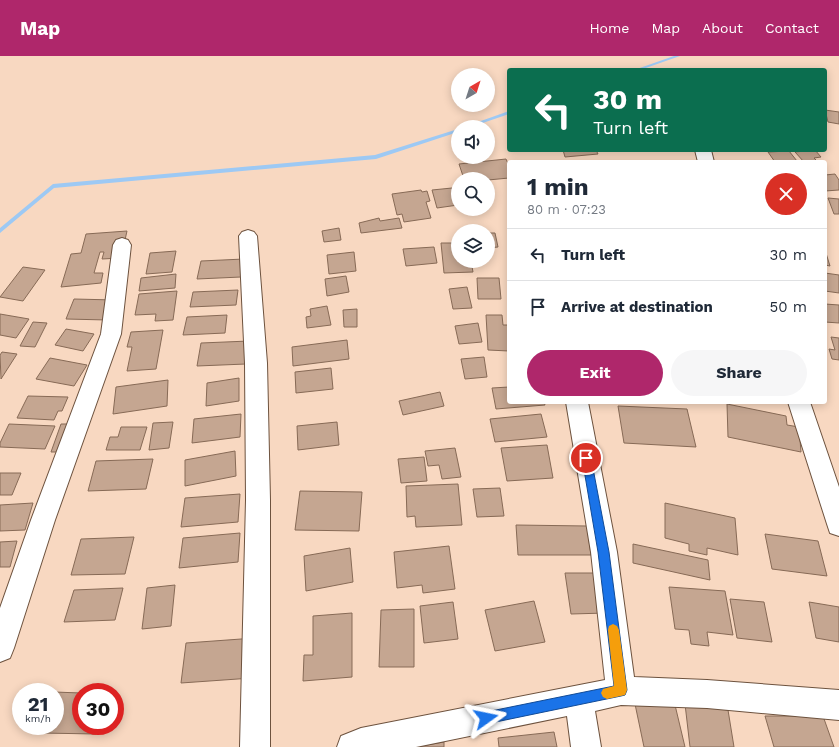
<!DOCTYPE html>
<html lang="en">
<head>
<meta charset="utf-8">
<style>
	:root { --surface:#fff; --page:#f6f6f7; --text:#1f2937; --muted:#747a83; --line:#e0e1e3; --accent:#af276b }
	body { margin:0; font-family:"Work Sans",sans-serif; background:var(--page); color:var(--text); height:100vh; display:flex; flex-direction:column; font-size:15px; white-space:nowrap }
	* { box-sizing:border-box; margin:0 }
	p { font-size:13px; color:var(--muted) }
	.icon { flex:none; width:22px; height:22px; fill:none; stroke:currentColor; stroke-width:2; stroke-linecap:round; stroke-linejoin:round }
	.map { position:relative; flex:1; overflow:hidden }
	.side { position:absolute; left:507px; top:104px; width:320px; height:244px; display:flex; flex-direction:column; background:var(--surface); border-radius:4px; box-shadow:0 2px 10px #0003 }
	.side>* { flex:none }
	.guide { position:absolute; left:507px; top:12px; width:320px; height:84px; border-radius:4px; box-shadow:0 2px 10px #0003; background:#0b6e4f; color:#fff; overflow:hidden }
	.needle { width:26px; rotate:39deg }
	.fabs { position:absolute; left:451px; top:12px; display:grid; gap:8px }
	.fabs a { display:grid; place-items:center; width:44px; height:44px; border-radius:50%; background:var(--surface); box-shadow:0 2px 10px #0003; font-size:20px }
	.speed { position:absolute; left:12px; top:627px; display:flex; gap:8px; font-size:20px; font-weight:700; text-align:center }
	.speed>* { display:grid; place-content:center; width:52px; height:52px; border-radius:50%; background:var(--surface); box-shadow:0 2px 10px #0003; line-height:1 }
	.speed small { font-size:10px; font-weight:400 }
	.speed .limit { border:6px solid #d22; background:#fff; color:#111 }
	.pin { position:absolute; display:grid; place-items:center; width:34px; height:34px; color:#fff; margin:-17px; border:2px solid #fff; border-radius:50%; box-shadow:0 1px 4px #0007 }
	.me { position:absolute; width:44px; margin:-22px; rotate:78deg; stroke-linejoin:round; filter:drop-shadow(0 0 3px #0008) }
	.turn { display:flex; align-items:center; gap:14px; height:84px; padding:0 20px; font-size:18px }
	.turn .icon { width:52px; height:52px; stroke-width:2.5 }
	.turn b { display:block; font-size:28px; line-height:34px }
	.round { display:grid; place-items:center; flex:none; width:42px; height:42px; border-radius:21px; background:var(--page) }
	.summary { display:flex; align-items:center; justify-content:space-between; height:68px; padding:0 20px }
	h1 { font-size:24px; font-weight:700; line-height:30px }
	.button { display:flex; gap:8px; margin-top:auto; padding:8px 20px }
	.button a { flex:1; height:46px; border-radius:24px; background:var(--accent); color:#fff; font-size:16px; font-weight:700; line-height:46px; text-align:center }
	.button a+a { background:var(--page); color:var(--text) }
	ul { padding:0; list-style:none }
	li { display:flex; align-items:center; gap:12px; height:52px; padding:0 20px; border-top:1px solid var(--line) }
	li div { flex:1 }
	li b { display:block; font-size:15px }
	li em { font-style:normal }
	header { display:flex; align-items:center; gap:24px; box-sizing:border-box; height:56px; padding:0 20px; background:var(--accent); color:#fff }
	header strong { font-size:19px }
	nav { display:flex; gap:22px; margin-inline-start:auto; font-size:14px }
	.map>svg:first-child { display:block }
</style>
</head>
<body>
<header>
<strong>Map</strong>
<nav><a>Home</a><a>Map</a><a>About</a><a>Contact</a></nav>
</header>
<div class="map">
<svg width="839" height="691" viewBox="0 0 839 691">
	<rect width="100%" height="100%" fill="#f8d8c1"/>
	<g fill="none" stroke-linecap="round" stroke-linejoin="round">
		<path fill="#9dc9f4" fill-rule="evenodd" d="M674 0H680L640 14H634Z
			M509 55V58L471 71H464Z
			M458 73V76L376 103 54 132 0 177V172L53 128 375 99Z"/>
	</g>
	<path fill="#c5a691" stroke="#876a56" d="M825 54 839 56V68L828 66Z
		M563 94H596L598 98 565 101Z
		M815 94 821 101 814 102 818 106H804L795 96Z
		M789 95 797 105 775 106 768 96Z
		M506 103 509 110V122L488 124V123H464L459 108Z
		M835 118 839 124V134L825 135V119Z
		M452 132 458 149 437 152 432 134Z
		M421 134 422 136 427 135 430 145 426 146 431 162 404 166 402 158 397 159 392 138Z
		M828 142 839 143V158H834Z
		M379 162 380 165 399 162 402 172 361 177 359 167Z
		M339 172 341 184 324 186 322 175Z
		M127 175 121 202 102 203 104 196H100L94 217H103L101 227 61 231 71 198 81 197 86 178Z
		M488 177H495L498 191 488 192Z
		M441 187H454L456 202H458V205H471L473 216 444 217Z
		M434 191 437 207 406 210 403 193Z
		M825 194 830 210 825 209Z
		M176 195 172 216 146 218 150 197Z
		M354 196 356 215 329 218 327 199Z
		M244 203 241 221 197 223 201 205Z
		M23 211 45 214 23 245 0 241Z
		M825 217 839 219V237L825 235Z
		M176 218 175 232 139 235 141 222Z
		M346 220 349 236 327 240 325 223Z
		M477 222H499L501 243H478Z
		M467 231 472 252 453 253 449 233Z
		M238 234 236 249 190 251 193 236Z
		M177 235 173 264 155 265 156 258 135 259 139 238Z
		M74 243 115 244 107 264 66 263Z
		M825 248 839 249V267L825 266Z
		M327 250 331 269 307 272 306 261 311 260 310 253Z
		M357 253V271H344L343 254Z
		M0 258 29 263 16 282 0 279Z
		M227 259 225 277 183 279 187 261Z
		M486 259H502L503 269H509V295L488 294Z
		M33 266 47 267 35 291 20 290Z
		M478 267 482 286 459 288 455 270Z
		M66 273 94 278 83 295 55 289Z
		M163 274 156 313 127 315 132 291H127L131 276Z
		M831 281 839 282V304L832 303 829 293 835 294Z
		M347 284 349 303 293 310 292 291Z
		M249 285 246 308 197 310 201 287Z
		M2 296 17 298 1 323 0 299Z
		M484 301 487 321 465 323 461 303Z
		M50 302 87 309 74 330 36 323Z
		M331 312 333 333 296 337 295 316Z
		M239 322V345L206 350 207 327Z
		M168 324 167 350 113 358 116 331Z
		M509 331V346H544L545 349 496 353 492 332Z
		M440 336 444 350 403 359 399 345Z
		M28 340 68 341 62 355H58L54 364 17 362Z
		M727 348 786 360 787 369 799 371 801 396 728 381Z
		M618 350 687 353 696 391 624 387Z
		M241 358 240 381 192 387 194 363Z
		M541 358 547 381 495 386 490 363Z
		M173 366 169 392 149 394 153 367Z
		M337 366 339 389 298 394 297 370Z
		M9 368 55 370 45 393 0 391V387Z
		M61 368H76L66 396H51Z
		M121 371H147L140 394H106L110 381H118Z
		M547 389 553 422 507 425 501 392Z
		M455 392 461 421 442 423 439 409 428 410 425 395Z
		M235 395 236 420 185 430V404Z
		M424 401 427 425 401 427 398 403Z
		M153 403 146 433 88 435 96 405Z
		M0 417H21L12 439H0Z
		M458 428 462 469 416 471 415 460 407 461 406 430Z
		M500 432 504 460 477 461 473 433Z
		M300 435 362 436 359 475 295 474Z
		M240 438 238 466 181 471 185 442Z
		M33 447 25 474 0 475V449Z
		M665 447 735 462 738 499 707 492V499L689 495V488L665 482Z
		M516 469 587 470 591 499H518Z
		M240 477 238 506 179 512 183 482Z
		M765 478 818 485 827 520 772 513Z
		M134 481 125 518 71 519 81 483Z
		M17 485 10 511H0V486Z
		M633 488 708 504 710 524 633 507Z
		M449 490 455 533 423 537 422 529 397 532 394 496Z
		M350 492 353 526 306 535 304 500Z
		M565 517H598L606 557 571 558Z
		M175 529 171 570 142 573 147 532Z
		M669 531 725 535 733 579 707 576 709 590 691 588 689 574 675 573Z
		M123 532 115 564 64 566 74 534Z
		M730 543 764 546 772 586 737 582Z
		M534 545 545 586 495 595 485 554Z
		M453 546 458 583 424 587 420 550Z
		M809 546 839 551V586L816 582Z
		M414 553V611H379L381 554Z
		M352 557V621L303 625 304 599H313V560Z
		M255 582 252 622 181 627 186 587Z
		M670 628 685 691H644L631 629Z
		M54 636 81 637V670H98L96 678 41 677 43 670H55Z
		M685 648 728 654 734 691H690Z
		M765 660H823L834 691H774Z
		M554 676 557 691H499L498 682Z
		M444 686V691H415Z"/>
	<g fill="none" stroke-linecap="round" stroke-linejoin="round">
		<defs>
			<path id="minor" d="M695 94H711L714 106H698Z
				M248 174 254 176 257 180 267 307 270 444V691H240L246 444 245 307 239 180 242 176Z
				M122 182 128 184 131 189 121 278 55 464 14 592 10 602 0 606V552L31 464 101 278 113 189 116 184Z
				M566 346H588L617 496 634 621 707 624 839 634V664L707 652 621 649 595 655 601 691H571L567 660 416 691H337L341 680 361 672 605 624 591 496Z
				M788 346H810L839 431V480L830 477 827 468Z"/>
		</defs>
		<use href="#minor" stroke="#6d523e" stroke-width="2"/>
		<use href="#minor" fill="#fff" fill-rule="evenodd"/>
	</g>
	<path fill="#1a73e8" stroke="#114b97" d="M586 397 590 399 591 402 609 496 627 634 625 639 621 640 486 668 481 666 480 662 481 657 486 656 614 630 598 496 582 402 583 399Z"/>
	<path fill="#f59e0b" d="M613 568 617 570 619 574 627 634 625 639 607 643 603 641 601 637 603 633 614 630 608 574 609 570Z"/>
</svg>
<div class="fabs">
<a><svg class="needle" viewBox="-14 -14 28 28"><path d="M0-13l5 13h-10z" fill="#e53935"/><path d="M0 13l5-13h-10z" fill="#747a83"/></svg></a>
<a><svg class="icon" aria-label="sound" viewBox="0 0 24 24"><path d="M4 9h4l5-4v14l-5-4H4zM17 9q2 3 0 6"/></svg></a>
<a><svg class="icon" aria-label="search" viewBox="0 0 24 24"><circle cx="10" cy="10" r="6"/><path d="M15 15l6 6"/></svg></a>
<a><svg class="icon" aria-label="layers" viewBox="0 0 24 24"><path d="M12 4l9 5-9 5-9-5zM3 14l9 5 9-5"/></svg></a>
</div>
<div class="speed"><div>21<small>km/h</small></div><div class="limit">30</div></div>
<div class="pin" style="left:586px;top:402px;background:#d93025"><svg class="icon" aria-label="arrive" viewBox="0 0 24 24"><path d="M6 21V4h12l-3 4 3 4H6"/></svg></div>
<svg class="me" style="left:486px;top:662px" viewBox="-20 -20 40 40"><path d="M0-17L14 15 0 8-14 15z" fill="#1a73e8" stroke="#fff" stroke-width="4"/></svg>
<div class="guide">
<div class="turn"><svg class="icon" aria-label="left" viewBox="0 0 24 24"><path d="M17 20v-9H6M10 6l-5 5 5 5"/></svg><div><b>30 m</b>Turn left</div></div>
</div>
<section class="side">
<div class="summary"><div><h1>1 min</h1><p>80 m · 07:23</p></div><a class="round" style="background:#d93025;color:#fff"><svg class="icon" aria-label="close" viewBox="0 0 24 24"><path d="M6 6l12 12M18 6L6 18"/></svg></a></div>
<ul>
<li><svg class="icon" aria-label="left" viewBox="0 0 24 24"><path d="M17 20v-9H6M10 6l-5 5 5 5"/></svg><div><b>Turn left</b></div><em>30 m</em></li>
<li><svg class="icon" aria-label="arrive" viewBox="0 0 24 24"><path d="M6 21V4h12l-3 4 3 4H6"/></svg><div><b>Arrive at destination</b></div><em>50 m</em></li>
</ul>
<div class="button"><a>Exit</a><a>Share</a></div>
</section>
</div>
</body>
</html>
